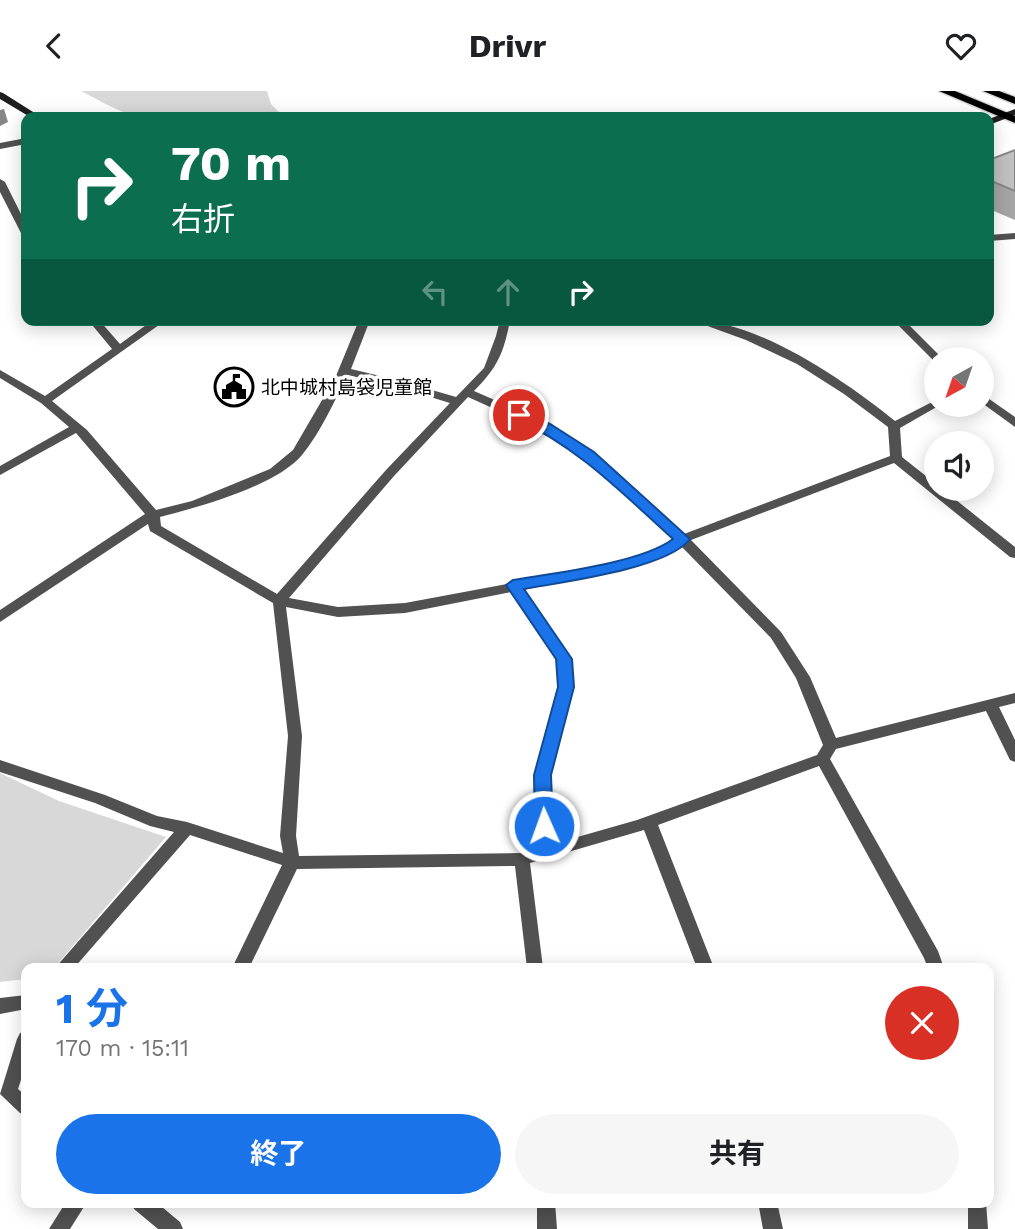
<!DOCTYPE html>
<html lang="ja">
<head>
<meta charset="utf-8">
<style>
	:root { --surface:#fff; --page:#f6f6f6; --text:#202124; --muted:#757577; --accent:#1a73e8 }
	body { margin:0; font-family:"Work Sans","Noto Sans JP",sans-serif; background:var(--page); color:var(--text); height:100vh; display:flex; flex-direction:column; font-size:26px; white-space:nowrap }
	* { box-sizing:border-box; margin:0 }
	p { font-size:23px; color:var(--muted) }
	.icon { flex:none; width:38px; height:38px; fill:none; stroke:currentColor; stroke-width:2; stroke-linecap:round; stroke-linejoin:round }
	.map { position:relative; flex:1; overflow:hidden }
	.drawer { position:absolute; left:21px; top:872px; width:973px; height:245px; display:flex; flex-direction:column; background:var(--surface); border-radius:14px; box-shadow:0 4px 18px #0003 }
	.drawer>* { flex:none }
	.banner { position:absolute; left:21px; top:21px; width:973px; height:214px; border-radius:14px; box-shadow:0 4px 18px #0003; background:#0b6e4f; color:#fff; overflow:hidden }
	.needle { width:46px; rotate:220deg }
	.buttons { position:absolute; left:924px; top:256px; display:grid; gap:14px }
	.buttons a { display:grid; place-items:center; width:70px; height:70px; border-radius:50%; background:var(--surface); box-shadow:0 4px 18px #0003; font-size:35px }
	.pin { position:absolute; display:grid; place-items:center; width:60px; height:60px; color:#fff; margin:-30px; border:4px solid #fff; border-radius:50%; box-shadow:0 2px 7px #0007 }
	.me { position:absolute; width:77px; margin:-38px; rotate:358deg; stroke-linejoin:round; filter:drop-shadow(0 0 5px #0008) }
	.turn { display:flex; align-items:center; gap:24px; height:147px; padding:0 35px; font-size:32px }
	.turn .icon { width:91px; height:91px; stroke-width:2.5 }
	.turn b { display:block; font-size:49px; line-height:60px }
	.lanes { display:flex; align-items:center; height:66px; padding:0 35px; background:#0003; justify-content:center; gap:35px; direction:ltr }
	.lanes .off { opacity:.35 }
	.round { display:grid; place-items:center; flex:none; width:74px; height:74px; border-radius:37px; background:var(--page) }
	.headline { display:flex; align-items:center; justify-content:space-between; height:119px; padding:0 35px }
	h1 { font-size:42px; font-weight:700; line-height:52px; color:var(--accent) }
	.action { display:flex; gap:14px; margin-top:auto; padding:14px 35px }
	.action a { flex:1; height:80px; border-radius:42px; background:var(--accent); color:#fff; font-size:28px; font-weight:700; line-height:80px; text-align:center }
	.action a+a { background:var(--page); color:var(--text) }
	header { display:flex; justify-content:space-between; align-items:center; height:91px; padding:0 35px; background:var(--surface); font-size:32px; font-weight:700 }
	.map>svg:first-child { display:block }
</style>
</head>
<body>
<header><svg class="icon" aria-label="back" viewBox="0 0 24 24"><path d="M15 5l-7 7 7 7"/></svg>Drivr<svg class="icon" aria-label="heart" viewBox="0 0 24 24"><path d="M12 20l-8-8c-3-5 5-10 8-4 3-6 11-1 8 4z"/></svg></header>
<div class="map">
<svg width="1015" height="1138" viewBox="0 0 1015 1138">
	<rect width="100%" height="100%" fill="#fff"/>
	<path fill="#d8d8d8" d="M81 0H267L271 13 284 26H188L180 22C135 33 120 20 81 0Z
		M0 682 59 710 166 746 54 877H26V888L0 891Z"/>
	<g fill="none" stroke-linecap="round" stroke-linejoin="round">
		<defs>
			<path id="primary" d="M939 0H955L1015 25V32Z
				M983 0H999L1015 6V13Z"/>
		</defs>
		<use href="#primary" stroke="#dbdbdb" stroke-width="3"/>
		<path fill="#515151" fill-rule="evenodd" d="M1015 142V148L989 150V144Z"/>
		<path fill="#515151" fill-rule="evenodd" d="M0 88 5 91 26 133V145L21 142 0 101Z
			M88 229H99L120 253 153 229H166L52 310 87 339 156 419 192 410 270 378 293 359 336 285 359 229H370L351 278 401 290 456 306 484 277 496 245 500 229H510C504 262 497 277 474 300L549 333 593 361 684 443 890 365 888 336 844 303 797 273 746 249 691 229C757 229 844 289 895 330L936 309V313L940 314 900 337 902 366 936 393V397H941L1015 456V467L1010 466 894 372 691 449 781 541 810 586 836 647 1015 602V612L999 616 1015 649V671L1010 669 986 620 836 658 830 668 938 860 944 877H928L924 867 819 675 658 734 714 877H697L644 739 530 772 543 877H527L515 775 297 778 249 877H232L282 774 190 744 74 877H55L174 741 150 735 95 712 0 681V669L105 704 157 725 187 731 283 762 280 745 288 645 273 512 150 440 148 433 0 531V519L145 423 76 342 0 384V375L69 336 41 312 0 287V279L45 305 112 258ZM348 284 394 295 450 312 386 379 277 503 161 435 160 426C199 416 276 395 302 364 321 341 334 310 348 284ZM468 306 541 339 585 367 674 448C640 473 560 483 517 491L513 489 507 493 405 512 338 516 289 507 394 385ZM681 455 771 547 796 587 823 654 817 664 637 729 553 753 551 684 573 596 571 568 523 499 612 481 675 460ZM511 501 557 569 559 596 535 684 537 757 522 762 299 765 296 745 302 645 286 516 338 526 405 522Z
			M893 229H904L943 268H936V271L934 270Z
			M982 303 1015 326V336L982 312Z
			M26 904V918L0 923V907Z
			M26 940V973L18 998 26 1005V1024L20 1022 0 1003 17 948 20 942Z
			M66 1111H87L70 1138H49Z
			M132 1111H156L180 1131 183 1138H158L134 1118Z
			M537 1111H555L557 1138H537Z
			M758 1111H777L783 1138H763Z
			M968 1111H986L988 1138H968Z"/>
		<path fill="#515151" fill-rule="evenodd" d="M26 47V53L0 58V52Z"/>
		<path fill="#1e1e1e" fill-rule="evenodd" d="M0 1 3 2 41 26H30L0 8Z
			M1015 18V24L989 34V28Z"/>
		<use href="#primary" fill="#000" fill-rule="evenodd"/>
	</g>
	<path fill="#a5a5a5" d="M1015 59V129L989 118V69Z"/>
	<path fill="#868686" d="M4 18 8 31 0 35V19Z"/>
	<path fill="#c0c0c0" stroke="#868686" stroke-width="2" d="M1015 59V100L989 89V69Z"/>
	<path fill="#1a73e8" stroke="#114b97" stroke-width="2" d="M519 320 550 333 594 361 690 448C667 478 562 491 524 498L572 568 574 596 551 684 553 735 550 740H538L535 735 534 684 558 596 556 568 506 494 513 489C555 482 641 472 673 448 623 403 577 355 514 327L512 324Z"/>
	<defs>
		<symbol id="civic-ring" viewBox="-11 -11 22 22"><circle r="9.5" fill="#fff" stroke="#000" stroke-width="1.5"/><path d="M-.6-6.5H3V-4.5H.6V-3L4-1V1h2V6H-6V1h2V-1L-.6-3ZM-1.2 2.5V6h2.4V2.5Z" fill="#000"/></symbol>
	</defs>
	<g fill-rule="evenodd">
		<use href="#civic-ring" x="212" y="274" width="44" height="44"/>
	</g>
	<g text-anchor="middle" stroke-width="7" stroke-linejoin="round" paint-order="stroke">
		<g font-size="19" fill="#000" stroke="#fff" text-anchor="start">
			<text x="261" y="303">北中城村島袋児童館</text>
		</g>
	</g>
</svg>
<div class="buttons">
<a><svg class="needle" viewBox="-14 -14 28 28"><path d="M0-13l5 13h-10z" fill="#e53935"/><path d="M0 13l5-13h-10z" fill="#757577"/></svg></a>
<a><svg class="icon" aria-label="sound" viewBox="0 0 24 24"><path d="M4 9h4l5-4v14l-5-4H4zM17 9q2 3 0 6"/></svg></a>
</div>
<div class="pin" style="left:519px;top:324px;background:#d93025"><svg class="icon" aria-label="arrive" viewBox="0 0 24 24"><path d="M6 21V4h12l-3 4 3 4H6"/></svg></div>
<svg class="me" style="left:544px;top:735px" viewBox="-20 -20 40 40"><circle r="17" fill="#1a73e8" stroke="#fff" stroke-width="3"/><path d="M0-11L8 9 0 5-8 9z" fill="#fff"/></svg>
<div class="banner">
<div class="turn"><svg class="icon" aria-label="right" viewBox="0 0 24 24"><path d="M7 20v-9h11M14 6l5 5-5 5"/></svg><div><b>70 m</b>右折</div></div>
<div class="lanes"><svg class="icon off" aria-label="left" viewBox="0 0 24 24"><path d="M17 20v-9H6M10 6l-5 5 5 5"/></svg><svg class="icon off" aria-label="ahead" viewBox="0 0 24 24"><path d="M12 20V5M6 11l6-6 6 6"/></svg><svg class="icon" aria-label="right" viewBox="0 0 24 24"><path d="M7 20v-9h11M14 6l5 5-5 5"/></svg></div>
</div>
<section class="drawer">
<div class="headline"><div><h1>1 分</h1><p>170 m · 15:11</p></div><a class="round" style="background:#d93025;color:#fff"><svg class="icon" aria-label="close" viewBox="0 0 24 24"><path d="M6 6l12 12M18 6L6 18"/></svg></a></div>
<div class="action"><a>終了</a><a>共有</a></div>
</section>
</div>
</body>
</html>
